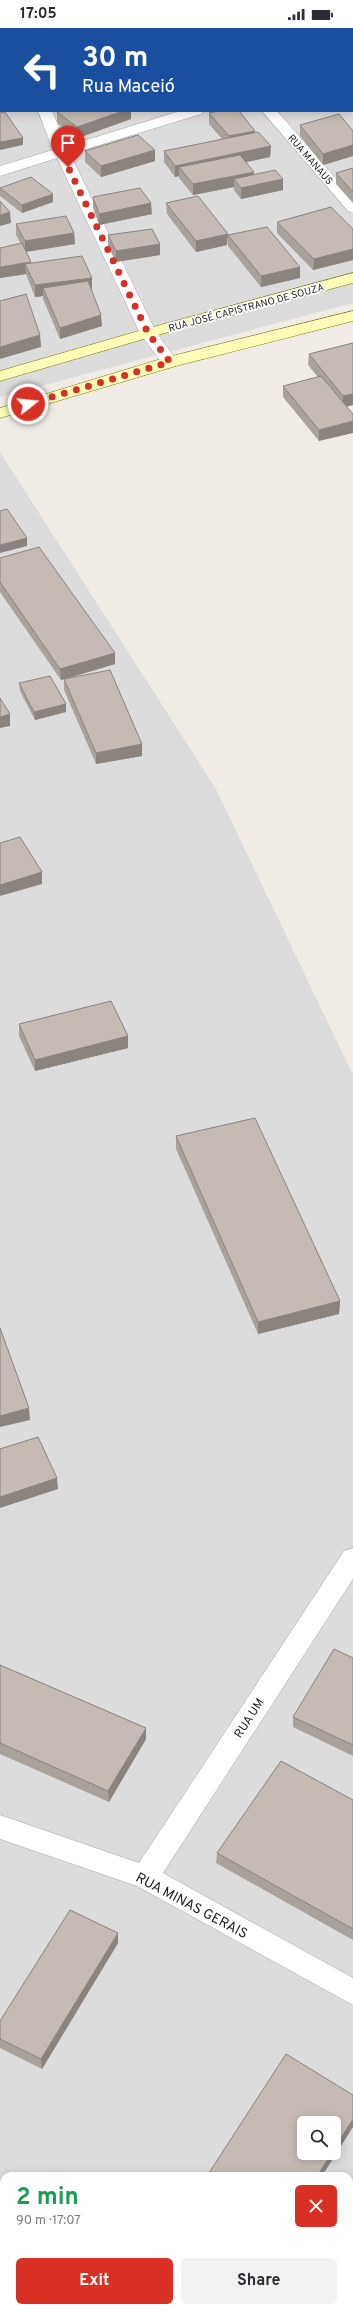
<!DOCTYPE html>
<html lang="en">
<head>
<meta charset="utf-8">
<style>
	:root { --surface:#fff; --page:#f2f2f3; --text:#2b2b33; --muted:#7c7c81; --accent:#d93025 }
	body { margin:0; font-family:Overpass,sans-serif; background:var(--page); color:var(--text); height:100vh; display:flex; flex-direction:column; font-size:15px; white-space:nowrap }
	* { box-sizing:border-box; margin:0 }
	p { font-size:13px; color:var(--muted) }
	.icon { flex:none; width:22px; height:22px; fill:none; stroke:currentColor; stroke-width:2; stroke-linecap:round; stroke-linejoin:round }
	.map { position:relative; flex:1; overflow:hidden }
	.drawer { position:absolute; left:0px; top:2144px; width:353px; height:140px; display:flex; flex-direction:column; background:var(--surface); border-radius:12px 12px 0 0; box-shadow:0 2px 10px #0003 }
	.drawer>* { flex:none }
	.guide { position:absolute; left:0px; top:0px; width:353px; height:84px; box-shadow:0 2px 10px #0003; background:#1a4fa0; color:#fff; overflow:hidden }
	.controls { position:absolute; left:297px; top:2088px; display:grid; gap:8px }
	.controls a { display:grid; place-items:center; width:44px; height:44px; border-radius:6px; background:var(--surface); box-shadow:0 2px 10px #0003; font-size:20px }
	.pin { position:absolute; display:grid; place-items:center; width:34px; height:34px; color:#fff; margin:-41px -17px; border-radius:50% 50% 50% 0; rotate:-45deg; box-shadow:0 0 4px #0007 }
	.pin .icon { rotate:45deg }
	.me { position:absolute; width:44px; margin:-22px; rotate:74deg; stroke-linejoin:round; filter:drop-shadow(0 0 3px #0008) }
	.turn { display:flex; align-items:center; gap:14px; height:84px; padding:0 16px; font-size:18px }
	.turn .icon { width:52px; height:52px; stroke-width:2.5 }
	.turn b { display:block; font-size:28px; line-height:34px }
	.round { display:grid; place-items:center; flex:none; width:42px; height:42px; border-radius:6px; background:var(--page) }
	.overview { display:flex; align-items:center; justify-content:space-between; height:68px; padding:0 16px }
	h1 { font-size:24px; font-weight:700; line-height:30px; color:#1e9e55 }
	.action { display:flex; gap:8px; margin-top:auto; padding:8px 16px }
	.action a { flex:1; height:46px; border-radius:6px; background:var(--accent); color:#fff; font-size:16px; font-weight:700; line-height:46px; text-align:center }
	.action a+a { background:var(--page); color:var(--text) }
	.status { display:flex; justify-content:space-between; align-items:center; height:28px; padding:0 20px; background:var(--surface); direction:ltr }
	.status svg { height:11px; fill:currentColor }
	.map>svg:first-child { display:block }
</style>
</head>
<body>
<div class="status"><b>17:05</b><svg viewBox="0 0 49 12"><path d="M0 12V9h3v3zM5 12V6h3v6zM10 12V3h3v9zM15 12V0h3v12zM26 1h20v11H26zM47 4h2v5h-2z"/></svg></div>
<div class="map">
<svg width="353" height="2284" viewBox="0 0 353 2284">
	<rect width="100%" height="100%" fill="#f0ece5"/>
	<path fill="#dddcdc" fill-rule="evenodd" d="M0 0H353V275L0 369ZM1 1H352V83H1Z
		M0 424 216 761 353 1047V2284H0ZM304 2095H334V2125H304ZM4 2148H349V2280H4Z"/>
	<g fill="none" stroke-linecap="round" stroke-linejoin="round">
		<defs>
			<path id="minor" d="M4 0H18L19 1H5Z
				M190 0H204L205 1H191Z
				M38 83H52L67 118 180 83H203L201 86 70 126 156 304 178 334 176 338H164L140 305 57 130 0 148V138L53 122Z
				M262 83H277L353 170V185L348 183Z
				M353 1520V1551L163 1845 353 1950V1977L137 1858 0 1811V1787L139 1835 344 1523Z"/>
			<path id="secondary" d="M353 245V255L154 308 0 353V343L142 302Z
				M353 283V293L176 338 0 390V380L164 330Z"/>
		</defs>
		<use href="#minor" stroke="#a6a6a6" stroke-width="1"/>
		<use href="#secondary" stroke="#757b01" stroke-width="1"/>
		<use href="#minor" fill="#fff" fill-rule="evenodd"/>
		<use href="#secondary" fill="#fcfbb7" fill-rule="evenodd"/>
	</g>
	<path fill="#a9a19b" d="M105 0H172L173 1H105Z
		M302 0H353V23L352 24V1H303Z
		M352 41 353 42V82L352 81Z
		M57 84 131 91 78 110 57 95Z
		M209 85 255 103V104L271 118 270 129 246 134 254 147 283 151V162L241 171 234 162V159L193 167 179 150V148L175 149 164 134V123L222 111 209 96Z
		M300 97 353 103V128L323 137 300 108Z
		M155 122V133L101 149 85 134V123Z
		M353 140V175L336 156V145Z
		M0 160 53 174 22 185 0 168Z
		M93 169 152 186 99 197 93 180Z
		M166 175 228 206 227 217 196 224 167 186Z
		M277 194 353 201V232L313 242 277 205Z
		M16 196 74 205 75 216 26 224 31 235 92 250V261H91L102 298 60 311 43 271V268L35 269 26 246 0 250V220L21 216 16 207Z
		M108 207 160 216V227L116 234 108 218Z
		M228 207 300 239V250L261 259 228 218Z
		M353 315V377L346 379 319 413 283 369V358L318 349 308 337 309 326Z
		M0 530 115 636 69 650 142 728 96 736 64 662V651L61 652 0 564Z
		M19 655 66 676V684L35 692 20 663Z
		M19 996 128 1008V1020L35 1043 19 1008Z
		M176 1108 340 1273 339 1286 258 1306 176 1121Z
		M353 1630V1728L293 1699V1689Z
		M0 1637 146 1700V1711L109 1774 0 1726Z
		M353 1772V1912L216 1835 217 1825Z
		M118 1905V1915L42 2041 0 2020V1993Z"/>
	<path fill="#8a837e" d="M110 0H139V1H110Z
		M281 0H301V1H277Z
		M352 16H353V23L352 24Z
		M123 83H131V91L78 110 77 99Z
		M255 103V114L229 119V108Z
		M23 110V117L0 122V114Z
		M353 117V128L323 137V126Z
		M271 118 270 129 185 147 179 139V148L175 149V138Z
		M155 122V133L101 149V138Z
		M254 144V155L234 151V159L193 167V156Z
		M283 151V162L241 171V160Z
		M53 166V174L22 185V177Z
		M151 175 152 186 99 197V186Z
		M10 184 11 195 0 198V187Z
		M74 205 75 216 25 224V213Z
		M228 206 227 217 196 224V213Z
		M160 216V227L116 234V223Z
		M353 221V232L313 242 314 231Z
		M31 234 32 245 25 236 26 246 0 250V239Z
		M300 239V250L261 259V248Z
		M92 250V261L46 267 43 260V268L35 269V257Z
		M101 287 102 298 60 311V300Z
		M40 307 41 319 0 331V319Z
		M353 366V377L343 379V368Z
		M353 393V405L319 413V402Z
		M27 510V518L0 525V517Z
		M115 625V636L61 652 60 641Z
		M66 676V684L35 692 34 684Z
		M10 686V698L0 700V689Z
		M142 716V728L96 736V725Z
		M42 844V856L0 868V857Z
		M128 1008V1020L35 1043V1032Z
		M340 1273 339 1286 258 1306V1294Z
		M29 1380 30 1392 0 1399V1388Z
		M57 1450 58 1461 0 1480V1469Z
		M146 1700V1711L109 1774 108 1763Z
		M118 1905V1915L42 2041 41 2031Z
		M353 2091V2099L322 2148H317L332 2125H334V2121Z"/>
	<path fill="#c5bbb4" stroke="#8a837e" d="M141 0H172L173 1H141Z
		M219 0H281L277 1H220Z
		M311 0H336L337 1H312Z
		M346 0H353V7L352 6V1H347Z
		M352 41 353 42V71L352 70Z
		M59 83H123L77 99 57 84Z
		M218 83H239L255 103 229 108 209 85Z
		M5 84 23 110 0 114V85Z
		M339 86 353 103V117L323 126 300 97Z
		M258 104 271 118 175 138 164 123Z
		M138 107 155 122 101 138 85 123Z
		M240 127 254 144 193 156 179 139Z
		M353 140V164L336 145Z
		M275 142 283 151 241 160 234 151Z
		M31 149 53 166 22 177 0 160Z
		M140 160 151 175 99 186 93 169Z
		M198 168 228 206 196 213 166 175Z
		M0 173 10 184 0 187Z
		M331 179 353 201V221L314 231 277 194Z
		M66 188 74 205 25 213 16 196Z
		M267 199 300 239 261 248 228 207Z
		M152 201 160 216 116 223 108 207Z
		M22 215 31 234 0 239V220Z
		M82 228 92 250 35 257 25 236Z
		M88 253 101 287 60 300 43 260Z
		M26 266 40 307 0 319V273Z
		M353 315V366L343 368 309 326Z
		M321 348 353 386V393L319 402 283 358Z
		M7 481 27 510 0 517V483Z
		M39 519 115 625 60 641 0 554V530Z
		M110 642 142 716 96 725 64 651Z
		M50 648 66 676 34 684 19 655Z
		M0 670 10 686 0 689Z
		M20 809 42 844 0 857V815Z
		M111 973 128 1008 35 1032 19 996Z
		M255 1090 340 1273 258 1294 176 1108Z
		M0 1300 29 1380 0 1388Z
		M38 1409 57 1450 0 1469V1421Z
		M334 1621 353 1630V1717L293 1689Z
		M0 1637 146 1700 108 1763 0 1715Z
		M281 1733 353 1772V1901L217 1825Z
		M70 1882 118 1905 41 2031 0 2011V1993Z
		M286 2026 353 2067V2091L334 2121V2095H304V2125H332L317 2148H207Z"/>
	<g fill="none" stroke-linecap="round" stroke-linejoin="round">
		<path stroke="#d93025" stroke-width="7" stroke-dasharray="0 12.6" d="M28 376 170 334 148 305 68 139"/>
	</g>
	<g text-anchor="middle" stroke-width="3.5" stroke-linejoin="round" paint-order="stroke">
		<g font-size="10" fill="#1f1f1f" stroke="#fff">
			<text transform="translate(311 131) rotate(49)" y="4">RUA MANAUS</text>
			<text transform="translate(246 279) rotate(-15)" y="4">RUA JOSÉ CAPISTRANO DE SOUZA</text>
		</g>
		<g font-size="12" fill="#1f1f1f" stroke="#fff">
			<text transform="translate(249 1690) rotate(-57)" y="4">RUA UM</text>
		</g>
		<g font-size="14" fill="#1f1f1f" stroke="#fff">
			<text transform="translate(192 1877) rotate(28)" y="5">RUA MINAS GERAIS</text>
		</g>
	</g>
</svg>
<div class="controls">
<a><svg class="icon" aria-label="search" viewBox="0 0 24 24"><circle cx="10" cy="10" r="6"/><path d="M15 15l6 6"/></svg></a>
</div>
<div class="pin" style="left:68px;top:139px;background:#d93025"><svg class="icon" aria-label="arrive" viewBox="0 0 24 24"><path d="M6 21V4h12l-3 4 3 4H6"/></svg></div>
<svg class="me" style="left:28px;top:376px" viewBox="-20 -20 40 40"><circle r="17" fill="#d93025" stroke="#fff" stroke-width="3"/><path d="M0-11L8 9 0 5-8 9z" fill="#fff"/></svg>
<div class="guide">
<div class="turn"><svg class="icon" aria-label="left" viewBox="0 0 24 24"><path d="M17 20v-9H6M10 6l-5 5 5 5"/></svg><div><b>30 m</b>Rua Maceió</div></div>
</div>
<section class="drawer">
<div class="overview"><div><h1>2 min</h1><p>90 m · 17:07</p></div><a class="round" style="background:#d93025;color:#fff"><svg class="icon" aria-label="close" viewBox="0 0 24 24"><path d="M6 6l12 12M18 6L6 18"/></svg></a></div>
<div class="action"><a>Exit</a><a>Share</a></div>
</section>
</div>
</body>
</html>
